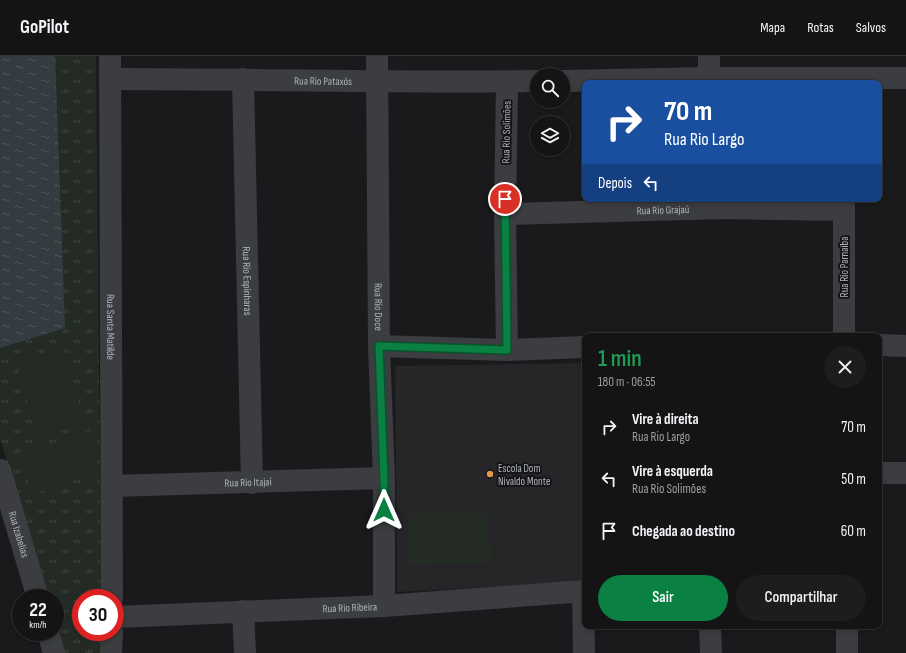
<!DOCTYPE html>
<html lang="pt">
<head>
<meta charset="utf-8">
<style>
	:root { --surface:#141415; --page:#1d1d1e; --text:#f1f3f6; --muted:#9d9ea0; --line:#333334; --accent:#0b8043 }
	body { margin:0; font-family:"Sofia Sans Condensed",sans-serif; background:var(--page); color:var(--text); height:100vh; display:flex; flex-direction:column; font-size:15px; white-space:nowrap }
	* { box-sizing:border-box; margin:0 }
	p { font-size:13px; color:var(--muted) }
	.icon { flex:none; width:22px; height:22px; fill:none; stroke:currentColor; stroke-width:2; stroke-linecap:round; stroke-linejoin:round }
	.map { position:relative; flex:1; overflow:hidden }
	.drawer { position:absolute; left:582px; top:277px; width:300px; height:296px; display:flex; flex-direction:column; background:var(--surface); border-radius:8px; box-shadow:0 2px 6px #0003,0 0 0 1px var(--line) }
	.drawer>* { flex:none }
	.banner { position:absolute; left:582px; top:24px; width:300px; height:122px; border-radius:8px; box-shadow:0 2px 6px #0003,0 0 0 1px var(--line); background:#1a4fa0; color:#fff; overflow:hidden }
	.tools { position:absolute; left:530px; top:12px; display:grid; gap:8px }
	.tools a { display:grid; place-items:center; width:40px; height:40px; border-radius:50%; background:var(--surface); box-shadow:0 2px 6px #0003,0 0 0 1px var(--line); font-size:20px }
	.speed { position:absolute; left:12px; top:533px; display:flex; gap:8px; font-size:20px; font-weight:700; text-align:center }
	.speed>* { display:grid; place-content:center; width:52px; height:52px; border-radius:50%; background:var(--surface); box-shadow:0 2px 6px #0003,0 0 0 1px var(--line); line-height:1 }
	.speed small { font-size:10px; font-weight:400 }
	.speed .limit { border:6px solid #d22; background:#fff; color:#111 }
	.pin { position:absolute; display:grid; place-items:center; width:34px; height:34px; color:#fff; margin:-17px; border:2px solid #fff; border-radius:50%; box-shadow:0 1px 4px #0007 }
	.me { position:absolute; width:44px; margin:-22px; rotate:0deg; stroke-linejoin:round; filter:drop-shadow(0 0 3px #0008) }
	.turn { display:flex; align-items:center; gap:14px; height:84px; padding:0 16px; font-size:18px }
	.turn .icon { width:52px; height:52px; stroke-width:2.5 }
	.turn b { display:block; font-size:28px; line-height:34px }
	.then { display:flex; align-items:center; height:38px; padding:0 16px; background:#0003; gap:8px; font-size:15px }
	.round { display:grid; place-items:center; flex:none; width:42px; height:42px; border-radius:21px; background:var(--page) }
	.head { display:flex; align-items:center; justify-content:space-between; height:68px; padding:0 16px }
	h1 { font-size:24px; font-weight:600; line-height:30px; color:#1e9e55 }
	.cta { display:flex; gap:8px; margin-top:auto; padding:8px 16px }
	.cta a { flex:1; height:46px; border-radius:24px; background:var(--accent); color:#fff; font-size:16px; font-weight:600; line-height:46px; text-align:center }
	.cta a+a { background:var(--page); color:var(--text) }
	ul { padding:0; list-style:none }
	li { display:flex; align-items:center; gap:12px; height:52px; padding:0 16px }
	li div { flex:1 }
	li b { display:block; font-size:15px }
	li em { font-style:normal }
	header { display:flex; align-items:center; gap:24px; box-sizing:border-box; height:56px; padding:0 20px; background:var(--surface); border-bottom:1px solid var(--line) }
	header strong { font-size:19px }
	nav { display:flex; gap:22px; margin-inline-start:auto; font-size:14px }
	.map>svg:first-child { display:block }
</style>
</head>
<body>
<header>
<strong>GoPilot</strong>
<nav><a>Mapa</a><a>Rotas</a><a>Salvos</a></nav>
</header>
<div class="map">
<svg width="906" height="597" viewBox="0 0 906 597">
	<defs>
		<pattern id="park-tufts" width="24" height="20" patternUnits="userSpaceOnUse"><rect width="24" height="20" fill="#242b24"/><path d="M3 7l-1-3M5 7V3M7 7l1-3M15 17l-1-3M17 17v-4M19 17l1-3" fill="none" stroke="#414742"/></pattern>
		<pattern id="water-ripples" width="26" height="14" patternUnits="userSpaceOnUse"><rect width="26" height="14" fill="#333d41"/><path d="M2 4q2-2 4 0t4 0M15 11q2-2 4 0t4 0" fill="none" stroke="#4e575a"/></pattern>
	</defs>
	<rect width="100%" height="100%" fill="#1a1a1c"/>
	<path fill="#262629" d="M585 307V526L397 536 395 310Z"/>
	<path fill="url(#park-tufts)" d="M0 0H96L101 542H81V576H101V597H65L55 563V542H49L0 383Z"/>
	<path fill="#242b24" d="M63 290 84 365 37 381 16 308Z
		M95 374V417L33 438 19 397Z
		M409 458H488L492 507 409 509Z"/>
	<path fill="url(#water-ripples)" d="M0 0H55L65 272 0 292Z"/>
	<g fill="none" stroke-linecap="round" stroke-linejoin="round">
		<g stroke="#3b3d40" stroke-width="22">
			<path id="s1" d="M110 0 112 542"/>
			<path id="s2" d="M377 0 379 290 384 422V550"/>
			<path d="M709 0V22"/>
			<path id="s3" d="M110 23C252 23 395 27 537 25"/>
			<path id="s4" d="M243 23 252 427"/>
			<path d="M563 25 709 22H906"/>
			<path d="M507 26 505 158 507 294"/>
			<path id="s5" d="M505 158 724 152 844 154"/>
			<path d="M844 280V143"/>
			<path d="M879 289 906 290"/>
			<path d="M379 290 507 294 585 291"/>
			<path id="s6" d="M0 414 38 542"/>
			<path d="M879 417H906"/>
			<path id="s7" d="M112 430 384 422"/>
			<path d="M583 535 584 597"/>
			<path d="M243 555 245 597"/>
			<path id="s8" d="M115 561 384 550 585 535"/>
			<path d="M710 570 711 597"/>
			<path d="M847 570V597"/>
			<path d="M48 576 54 597"/>
			<path d="M111 597 112 576"/>
		</g>
	</g>
	<g fill="none" stroke-linecap="round" stroke-linejoin="round">
		<defs>
			<path id="route" d="M384 454V422L379 290 507 294 505 143"/>
		</defs>
		<use href="#route" stroke="#07532c" stroke-width="10"/>
		<use href="#route" stroke="#0b8043" stroke-width="7"/>
	</g>
	<circle fill="#df974f" stroke="#151517" stroke-width="1.5" cx="490" cy="418" r="4"/>
	<g text-anchor="middle" stroke-width="4" stroke-linejoin="round" paint-order="stroke">
		<g font-size="11" fill="#aeb3ba" stroke="#151517">
			<text dy="4" stroke="none"><textPath href="#s3" startOffset="213">Rua Rio Pataxós</textPath></text>
			<text transform="translate(506 76) rotate(-89)" y="4">Rua Rio Solimões</text>
			<text dy="4" stroke="none"><textPath href="#s5" startOffset="158">Rua Rio Grajaú</textPath></text>
			<text transform="translate(844 211) rotate(-90)" y="4">Rua Rio Parnaíba</text>
			<text dy="4" stroke="none"><textPath href="#s4" startOffset="202">Rua Rio Espinharas</textPath></text>
			<text dy="4" stroke="none"><textPath href="#s2" startOffset="251">Rua Rio Doce</textPath></text>
			<text dy="4" stroke="none"><textPath href="#s1" startOffset="271">Rua Santa Matilde</textPath></text>
			<text dy="4" stroke="none"><textPath href="#s7" startOffset="136">Rua Rio Itajaí</textPath></text>
			<text dy="4" stroke="none"><textPath href="#s6" startOffset="67">Rua Izabelias</textPath></text>
			<text dy="4" stroke="none"><textPath href="#s8" startOffset="235">Rua Rio Ribeira</textPath></text>
		</g>
		<g font-size="11" fill="#aeb3ba" stroke="#151517" text-anchor="start">
			<text x="498" y="416">Escola Dom<tspan x="498" dy="13">Nivaldo Monte</tspan></text>
		</g>
	</g>
</svg>
<div class="tools">
<a><svg class="icon" aria-label="search" viewBox="0 0 24 24"><circle cx="10" cy="10" r="6"/><path d="M15 15l6 6"/></svg></a>
<a><svg class="icon" aria-label="layers" viewBox="0 0 24 24"><path d="M12 4l9 5-9 5-9-5zM3 14l9 5 9-5"/></svg></a>
</div>
<div class="speed"><div>22<small>km/h</small></div><div class="limit">30</div></div>
<div class="pin" style="left:505px;top:143px;background:#d93025"><svg class="icon" aria-label="arrive" viewBox="0 0 24 24"><path d="M6 21V4h12l-3 4 3 4H6"/></svg></div>
<svg class="me" style="left:384px;top:454px" viewBox="-20 -20 40 40"><path d="M0-17L14 15 0 8-14 15z" fill="#0b8043" stroke="#fff" stroke-width="4"/></svg>
<div class="banner">
<div class="turn"><svg class="icon" aria-label="right" viewBox="0 0 24 24"><path d="M7 20v-9h11M14 6l5 5-5 5"/></svg><div><b>70 m</b>Rua Rio Largo</div></div>
<div class="then">Depois<svg class="icon" aria-label="left" viewBox="0 0 24 24"><path d="M17 20v-9H6M10 6l-5 5 5 5"/></svg></div>
</div>
<section class="drawer">
<div class="head"><div><h1>1 min</h1><p>180 m · 06:55</p></div><a class="round"><svg class="icon" aria-label="close" viewBox="0 0 24 24"><path d="M6 6l12 12M18 6L6 18"/></svg></a></div>
<ul>
<li><svg class="icon" aria-label="right" viewBox="0 0 24 24"><path d="M7 20v-9h11M14 6l5 5-5 5"/></svg><div><b>Vire à direita</b><p>Rua Rio Largo</p></div><em>70 m</em></li>
<li><svg class="icon" aria-label="left" viewBox="0 0 24 24"><path d="M17 20v-9H6M10 6l-5 5 5 5"/></svg><div><b>Vire à esquerda</b><p>Rua Rio Solimões</p></div><em>50 m</em></li>
<li><svg class="icon" aria-label="arrive" viewBox="0 0 24 24"><path d="M6 21V4h12l-3 4 3 4H6"/></svg><div><b>Chegada ao destino</b></div><em>60 m</em></li>
</ul>
<div class="cta"><a>Sair</a><a>Compartilhar</a></div>
</section>
</div>
</body>
</html>
